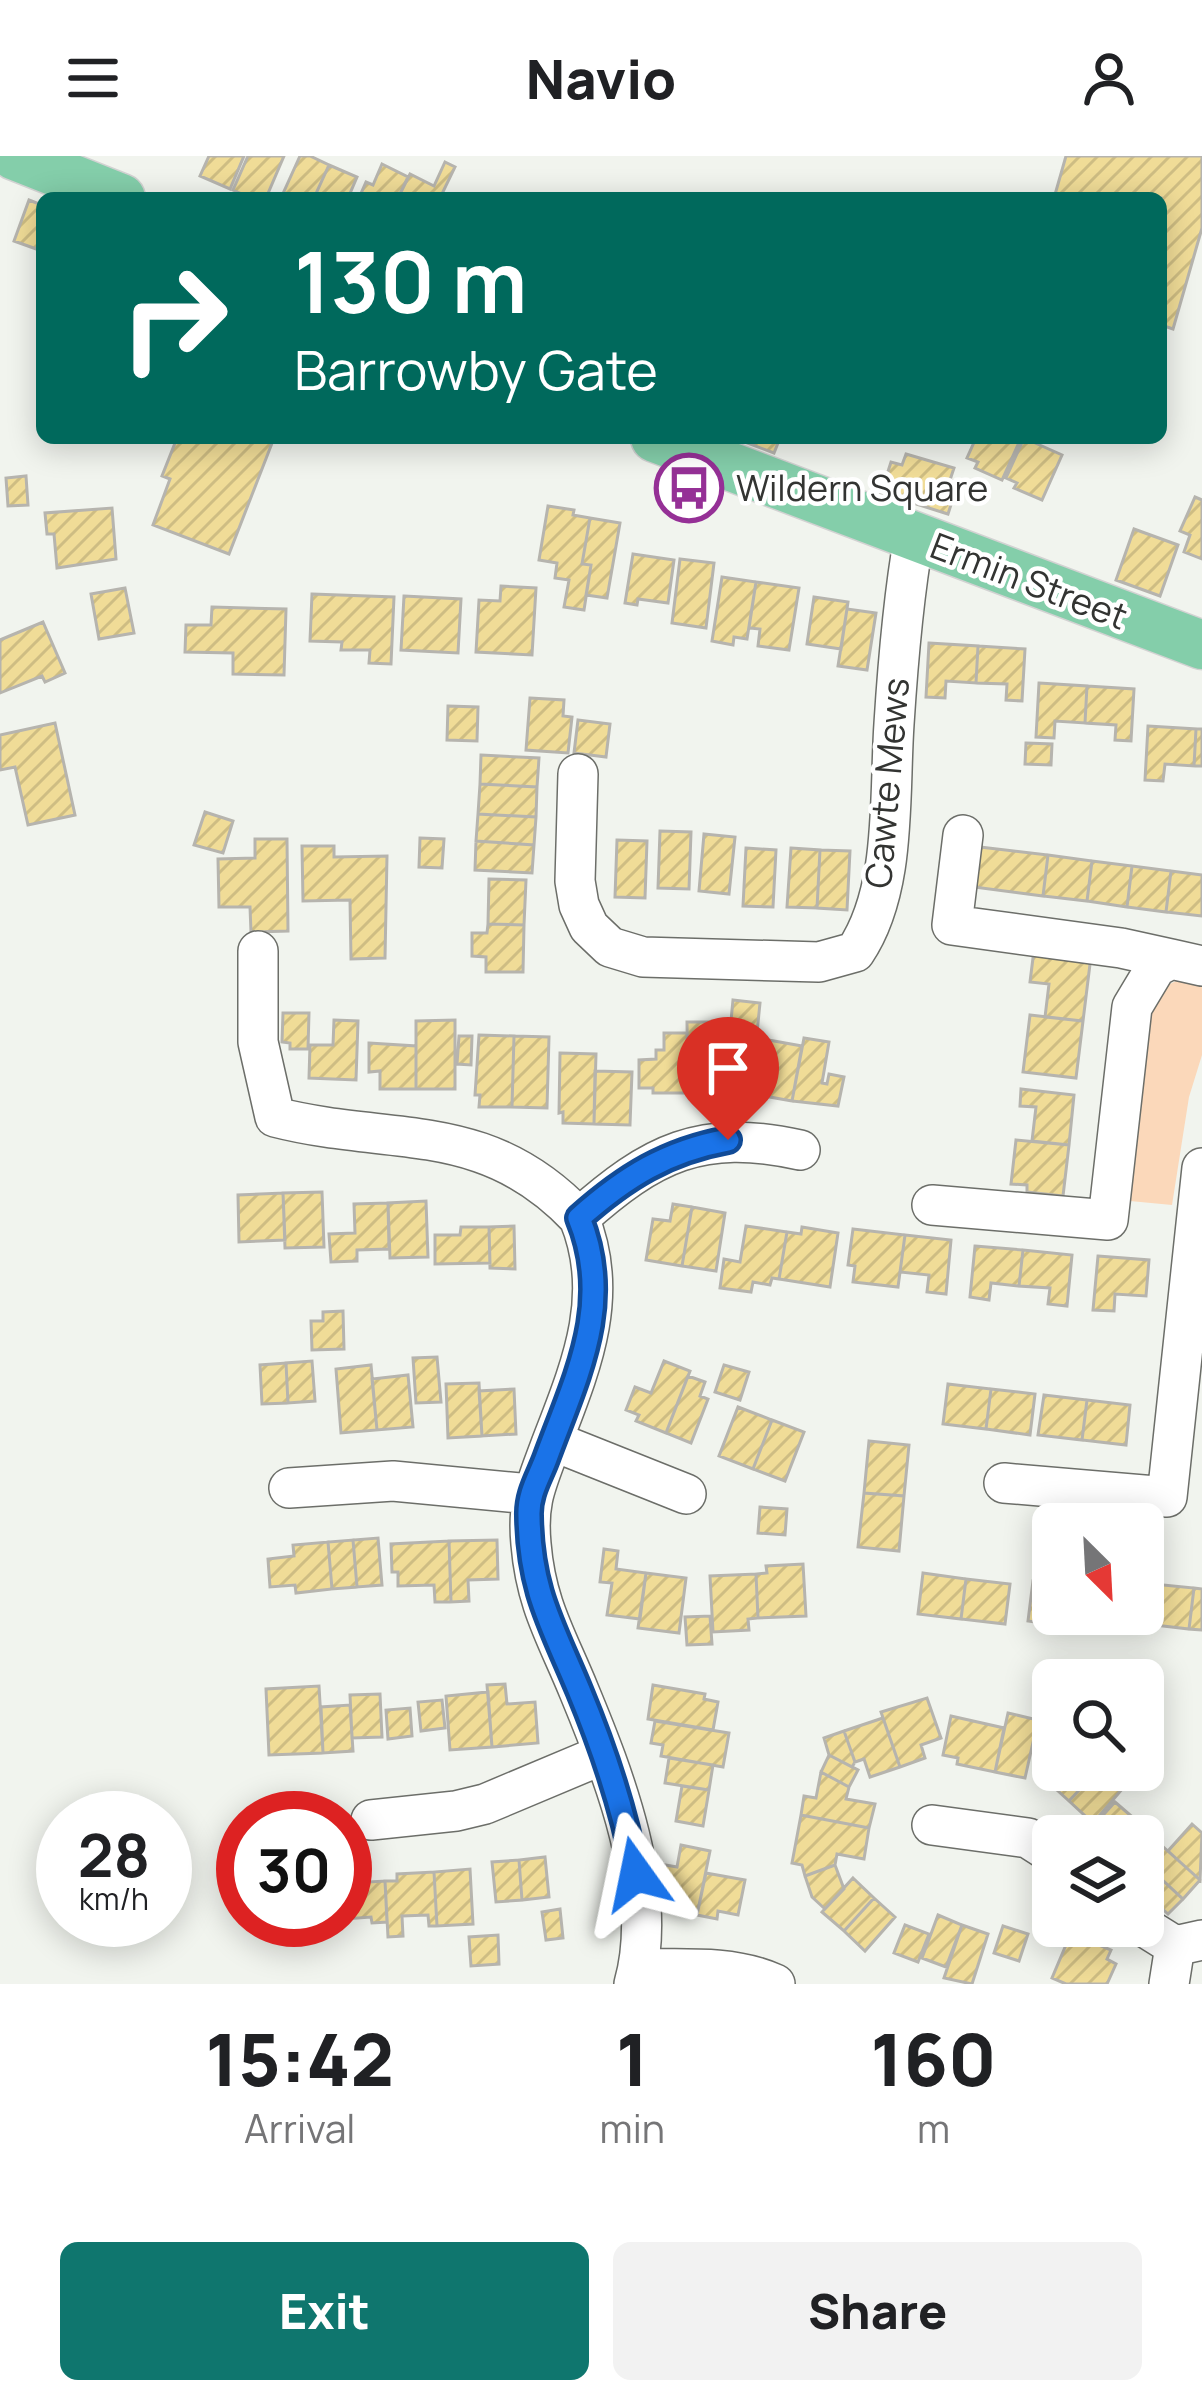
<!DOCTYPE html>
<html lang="en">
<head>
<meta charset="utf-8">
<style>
	:root { --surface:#fff; --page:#f2f2f2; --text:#202124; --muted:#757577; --accent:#0f766e }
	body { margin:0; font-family:Manrope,sans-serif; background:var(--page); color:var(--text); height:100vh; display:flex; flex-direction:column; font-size:45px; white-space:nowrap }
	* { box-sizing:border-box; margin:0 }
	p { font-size:39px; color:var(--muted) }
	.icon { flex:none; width:66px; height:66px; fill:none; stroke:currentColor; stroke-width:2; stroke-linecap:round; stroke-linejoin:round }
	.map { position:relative; height:1828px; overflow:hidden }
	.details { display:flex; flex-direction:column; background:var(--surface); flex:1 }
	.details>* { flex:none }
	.banner { position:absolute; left:36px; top:36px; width:1131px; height:252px; border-radius:18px; box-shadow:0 6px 30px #0003; background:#00695c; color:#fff; overflow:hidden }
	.needle { width:78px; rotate:156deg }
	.buttons { position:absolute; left:1032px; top:1347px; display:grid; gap:24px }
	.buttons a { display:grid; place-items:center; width:132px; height:132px; border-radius:18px; background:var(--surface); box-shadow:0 6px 30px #0003; font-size:60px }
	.speed { position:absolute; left:36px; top:1635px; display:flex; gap:24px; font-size:60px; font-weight:700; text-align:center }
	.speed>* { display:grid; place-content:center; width:156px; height:156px; border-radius:50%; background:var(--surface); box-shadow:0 6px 30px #0003; line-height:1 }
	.speed small { font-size:30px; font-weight:400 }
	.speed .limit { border:18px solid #d22; background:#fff; color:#111 }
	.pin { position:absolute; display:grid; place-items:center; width:102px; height:102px; color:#fff; margin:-123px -51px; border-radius:50% 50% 50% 0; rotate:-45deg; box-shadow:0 0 12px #0007 }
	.pin .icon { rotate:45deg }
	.me { position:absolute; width:132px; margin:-66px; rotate:348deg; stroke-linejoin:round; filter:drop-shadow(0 0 9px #0008) }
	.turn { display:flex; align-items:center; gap:42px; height:252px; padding:0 60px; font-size:54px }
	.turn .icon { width:156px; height:156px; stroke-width:2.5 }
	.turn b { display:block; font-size:84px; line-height:102px }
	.eta { display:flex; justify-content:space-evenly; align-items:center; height:204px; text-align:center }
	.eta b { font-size:72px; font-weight:800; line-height:84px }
	.button { display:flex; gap:24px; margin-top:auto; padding:24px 60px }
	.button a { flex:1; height:138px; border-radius:18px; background:var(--accent); color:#fff; font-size:48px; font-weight:800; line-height:138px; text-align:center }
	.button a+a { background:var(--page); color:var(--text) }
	header { display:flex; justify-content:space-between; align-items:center; height:156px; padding:0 60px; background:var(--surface); font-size:54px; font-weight:800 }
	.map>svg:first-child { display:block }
</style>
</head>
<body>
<header><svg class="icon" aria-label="menu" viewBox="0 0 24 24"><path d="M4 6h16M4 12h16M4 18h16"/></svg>Navio<svg class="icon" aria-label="person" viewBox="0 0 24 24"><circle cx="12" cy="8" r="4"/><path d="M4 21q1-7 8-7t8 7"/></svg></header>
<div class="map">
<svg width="1202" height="1828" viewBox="0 0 1202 1828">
	<defs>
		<pattern id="building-hatch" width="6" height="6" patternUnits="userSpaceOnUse" patternTransform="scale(3)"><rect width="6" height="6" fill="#f0dc97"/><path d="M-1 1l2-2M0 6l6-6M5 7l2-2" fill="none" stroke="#cebd83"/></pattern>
	</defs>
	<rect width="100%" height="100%" fill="#f1f4ee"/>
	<path fill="#fbd8ba" d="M1182 822 1202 825V899L1189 941 1172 1049 1130 1045 1145 865 1166 830Z"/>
	<path fill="url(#building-hatch)" stroke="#b6b4ae" stroke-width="3" d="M209 0H244L230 33 200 20Z
		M248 0H284L266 42H251L233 34Z
		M300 0H310L329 9 314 42H281Z
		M1066 0H1202V72L1173 173 1161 169V42H1054Z
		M445 6 455 11 440 42H398L410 18 434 30Z
		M382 8 408 21 398 42H359L366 26 373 29Z
		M329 9 357 21 348 42H314Z
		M29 44 42 49V95L14 85Z
		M177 282H274L229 398 153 369 170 323 162 320Z
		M734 282H780L774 297Z
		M976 282H1021L1002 324 975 312 978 306 967 302Z
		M1024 282 1062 299 1042 344 1014 332 1017 327 1006 322Z
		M906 298 954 312 950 324 958 327 948 358 881 337 891 306 902 309Z
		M26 320 28 349 8 350 6 322Z
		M1195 341 1202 344V403L1184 396 1190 379 1180 375Z
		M548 350 574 354 573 359 590 362 582 408 591 409 584 454 564 451 569 424 555 422 557 407 539 404Z
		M112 352 116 403 57 412 54 378H47L45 357Z
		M590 362 620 367 607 442 586 439 591 409 582 408Z
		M1134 373 1178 389 1160 440 1116 424Z
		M633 398 674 404 668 447 638 443 637 449 625 447Z
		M680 403 714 407 706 472 672 467Z
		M722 421 756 426 747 483 734 481 733 489 712 485Z
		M756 426 799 432 789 494 758 490 760 473 749 472Z
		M501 430 536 432 532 499 476 496 479 444 500 445Z
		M125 432 134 477 99 483 91 438Z
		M312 438 394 441 391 508 369 507 370 494H341L342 486 310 485Z
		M404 440 461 443 458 497 401 494Z
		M814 441 848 446 841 493 807 488Z
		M212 451 286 453 284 519 233 518V497L185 496 186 469H211Z
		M847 453 876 457 867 514 838 510Z
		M43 466 65 517 45 526 42 520 0 537V484Z
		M929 487 978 490 976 527 946 525 945 542 926 541Z
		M978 490 1025 493 1022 545 1006 544 1007 528 976 527Z
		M1039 527 1087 530 1085 567 1055 565 1054 582 1036 581Z
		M1087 530 1134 533 1131 585 1115 584 1116 569 1085 567Z
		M530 542 564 544 563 560 572 561 568 597 526 594Z
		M448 550 478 551 477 585 447 584Z
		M578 564 610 568 606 601 574 597Z
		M55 567 75 659 28 669 15 611 0 614V579Z
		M1148 570 1196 573 1194 610 1165 608 1163 625 1145 624Z
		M1196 573H1202V610H1194Z
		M1026 587 1052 588 1051 609 1025 608Z
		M481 599 539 602 537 631 480 628Z
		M480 628 537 631 536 661 478 658Z
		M205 656 233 665 223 697 194 689Z
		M478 658 536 661 534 689 476 685Z
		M660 675 691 676 689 733 658 732Z
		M704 678 735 681 729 738 699 735Z
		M420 682 444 683 442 712 419 711Z
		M255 683H287L288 775 251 776 250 751H219L218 703 255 702Z
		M617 684 647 685 645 742 615 741Z
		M476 685 534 689 532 717 475 714Z
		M302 690H334V701L387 700 385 802 351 803 350 744 303 745Z
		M980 691 1048 699 1043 740 974 731Z
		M746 692 776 694 773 751 743 750Z
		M791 692 820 694 817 752 787 751Z
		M820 694 850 695 847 754 817 752Z
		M1048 699 1092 705 1087 745 1043 740Z
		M1092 705 1132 710 1127 751 1087 745Z
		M1132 710 1171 715 1166 756 1127 751Z
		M1171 715 1202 719V760L1166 756Z
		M489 723 526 724 524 769 488 768Z
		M488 768 524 769 523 816H486V801L472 800V777H487Z
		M1034 794 1091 800 1083 865 1045 861 1049 828 1030 826Z
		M733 844 760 847 757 877 730 875Z
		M283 857H309L308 893H290V887L282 886Z
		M1030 859 1083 865 1076 922 1023 916Z
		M334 864 358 865 356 924 309 922 310 889H333Z
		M455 864V933H416V865Z
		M687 866H729V936L688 937Z
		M664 877H687L688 937H653V932H639V904L656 903V894H664Z
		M479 879 514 880 512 951H479L480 939H475Z
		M459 880H472L471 909 457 908Z
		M514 880 549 881 547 952 512 951Z
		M804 882 829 886 822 927 827 928 829 918 844 921 838 950 792 945Z
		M763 883 802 890 792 945 753 938Z
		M369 887 416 890V933H380V915L369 916Z
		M560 897 596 898 594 968 563 967V956L559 957Z
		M595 915 632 916 630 969 594 968Z
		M1021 933 1074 939 1069 989 1032 985 1036 951 1020 950Z
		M1016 984 1069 989 1063 1040 1027 1036V1029L1011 1028Z
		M322 1036 324 1091 285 1092 283 1037Z
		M283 1037 285 1084 239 1086 238 1039Z
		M426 1045 428 1101 390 1102 388 1047Z
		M388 1047 389 1093 357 1094V1105L331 1106 329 1078 355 1077 354 1048Z
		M673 1048 692 1051 682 1110 646 1104 653 1063 670 1065Z
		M692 1051 725 1057 716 1115 682 1110Z
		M514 1070 515 1113 490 1112 489 1071Z
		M746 1070 787 1076 779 1123 772 1122 770 1129 753 1126 751 1136 720 1132 724 1103 740 1106Z
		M461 1071H489L490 1107 435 1108V1079H460Z
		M802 1071 838 1077 830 1131 779 1123 787 1076 801 1078Z
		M853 1073 905 1079 898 1131 853 1126 855 1110 848 1109Z
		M905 1079 951 1084 946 1138 927 1136 929 1119 900 1116Z
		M975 1090 1023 1094 1019 1130 991 1127 989 1144 970 1141Z
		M1023 1094 1072 1099 1067 1150 1048 1148 1050 1132 1019 1130Z
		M1098 1100 1149 1104 1146 1140 1115 1138 1114 1155 1093 1154Z
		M343 1155 344 1193 312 1194 311 1165H323V1156Z
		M437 1201 441 1246 416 1247 413 1202Z
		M312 1205 315 1245 288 1247 286 1207Z
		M664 1205 690 1215 666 1277 636 1265 639 1259 626 1254 635 1231 651 1237Z
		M286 1207 288 1247 262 1248 260 1209Z
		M371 1209 377 1274 341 1277 336 1213Z
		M724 1209 749 1216 740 1244 715 1236Z
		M408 1219 413 1271 377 1274 372 1223Z
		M688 1220 705 1226 700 1240 708 1243 691 1287 666 1277Z
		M479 1227 482 1280 448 1282 446 1228Z
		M948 1228 991 1233 986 1273 943 1268Z
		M514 1233 516 1278 482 1280 479 1235Z
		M991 1233 1035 1238 1030 1279 986 1273Z
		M1044 1239 1087 1244 1082 1284 1038 1279Z
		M1087 1244 1130 1249 1126 1289 1082 1284Z
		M738 1251 772 1264 753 1313 719 1300Z
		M772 1264 804 1276 785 1325 753 1313Z
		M869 1285 909 1289 904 1340 864 1337Z
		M864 1337 904 1340 899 1395 858 1391Z
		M760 1351 787 1353 785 1379 758 1377Z
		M378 1382 382 1429 357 1431 353 1384Z
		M353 1384 357 1431 332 1433 328 1386Z
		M497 1384 498 1423 468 1424 469 1445 451 1446 449 1385Z
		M449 1385 451 1446H435L434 1429 398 1430V1416H392L391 1388Z
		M328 1386 332 1433 296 1437 295 1429 270 1431 268 1403 294 1400 293 1389Z
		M604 1393 618 1395 616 1413 646 1417 640 1463 607 1459 612 1427 600 1426Z
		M803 1408 806 1460 758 1462 756 1418 767 1417 766 1410Z
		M646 1417 686 1422 679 1477 638 1472Z
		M923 1417 966 1423 961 1463 918 1458Z
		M756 1418 758 1462 748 1463 749 1474 713 1476 710 1420Z
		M966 1423 1010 1428 1005 1468 961 1463Z
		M1033 1425 1053 1428V1458H1073L1071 1471 1028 1465Z
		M1143 1427 1194 1432 1189 1473 1137 1467 1138 1458H1143Z
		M1194 1432 1202 1433V1474L1189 1473Z
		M1073 1458H1117L1115 1476 1071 1471Z
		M710 1460 712 1488 687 1489 685 1461Z
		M505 1528 507 1548 535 1546 538 1587 492 1591 487 1529Z
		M653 1529 705 1538 704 1543 718 1546 713 1574 648 1563Z
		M319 1530 323 1597 269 1599 266 1533Z
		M488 1536 492 1591 450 1594 446 1540Z
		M380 1538 382 1581 352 1582 350 1539Z
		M927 1542 941 1582 921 1589 925 1602 900 1611 881 1556Z
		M442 1544 445 1572 421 1575 418 1546Z
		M350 1549 353 1595 323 1597 321 1551Z
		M410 1552 412 1580 388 1583 386 1554Z
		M1008 1557 1038 1564 1025 1622 995 1616Z
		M951 1560 1004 1572 995 1616 957 1608 958 1602 943 1599Z
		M1048 1561 1053 1563V1592L1039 1587Z
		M883 1562 900 1611 870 1621 864 1603 855 1606 844 1575Z
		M655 1565 729 1577 723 1611 661 1600 663 1589 651 1587Z
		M844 1575 855 1606 852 1611 829 1599 824 1582Z
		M829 1599 858 1614 849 1631 821 1616Z
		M669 1602 713 1609 709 1634 665 1627Z
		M1057 1614H1098L1069 1645 1047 1625Z
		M1098 1614H1104L1124 1631 1093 1667 1069 1645Z
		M821 1616 849 1631 846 1643 875 1648 869 1672 801 1659 804 1640 816 1642Z
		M682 1630 709 1634 703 1670 676 1665Z
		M1115 1646 1137 1665 1124 1680H1109L1095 1668Z
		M801 1659 869 1672 864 1703 837 1698 835 1709 805 1720 802 1709 792 1707Z
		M1192 1668 1202 1677 1200 1724 1168 1695Z
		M1160 1688 1200 1724 1183 1743 1143 1706Z
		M681 1689 710 1695 697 1759 663 1753 666 1737 656 1734 660 1708 677 1711Z
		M545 1701 549 1741 522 1744 519 1704Z
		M519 1704 522 1744 496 1746 492 1706Z
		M1143 1706 1183 1743 1168 1758 1143 1735Z
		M835 1709 844 1733 825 1753 812 1741 805 1720Z
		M470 1713 473 1768 437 1770 434 1716Z
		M434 1716 437 1770H429L428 1759 402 1760 403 1780 388 1781 385 1725H397V1718Z
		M706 1717 745 1724 738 1759 718 1755 717 1763 697 1759Z
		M345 1718H350L351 1727 385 1725 387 1766 372 1767 371 1761 345 1763Z
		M853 1722 874 1742 844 1775 822 1756Z
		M874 1742 895 1761 865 1795 844 1775Z
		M560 1753 563 1782 546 1784 542 1756Z
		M938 1759 962 1769 946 1811 922 1802Z
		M905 1769 929 1778 918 1806 894 1797Z
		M962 1769 988 1778 972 1828 944 1822Z
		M1003 1770 1028 1778 1019 1805 994 1797Z
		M1074 1770 1098 1780 1094 1787 1111 1794 1107 1803 1116 1808 1107 1828H1066L1052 1822Z
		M498 1779 499 1808 471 1810 469 1781Z"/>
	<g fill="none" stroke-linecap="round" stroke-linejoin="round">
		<defs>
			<path id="minor" d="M578 618 575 725 579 749 589 771 610 791 643 801 819 806 855 796C897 734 889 641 894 568 898 505 903 443 914 381
				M963 679 952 769 1121 792 1171 803
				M258 795V886L275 961C392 991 485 962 579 1062
				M932 1049 1108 1064 1132 851 1156 811 1171 803 1202 810
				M553 1285 686 1338
				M1004 1327 1167 1341 1202 1012
				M289 1332 393 1325 530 1338
				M371 1664 456 1655 485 1648 604 1598
				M932 1669 1028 1682 1053 1698
				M1143 1770 1175 1790
				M638 1813C683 1813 734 1809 775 1828
				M634 1828C660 1736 614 1619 579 1535 557 1481 536 1449 531 1388 527 1346 536 1329 550 1291 579 1215 612 1142 579 1062 652 997 701 972 800 994
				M1169 1828 1175 1790 1202 1784"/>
			<path id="major" d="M15 0 121 42
				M655 282 1202 489"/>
		</defs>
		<use href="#minor" stroke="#6c6e69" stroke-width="42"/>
		<use href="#major" stroke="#d2d2d2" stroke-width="51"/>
		<use href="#minor" stroke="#fff" stroke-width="39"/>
		<use href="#major" stroke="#84ceaa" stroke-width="48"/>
	</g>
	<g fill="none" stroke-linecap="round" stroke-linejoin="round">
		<defs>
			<path id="route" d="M636 1718C624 1654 604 1594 579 1534 552 1469 530 1434 529 1360 528 1337 540 1320 547 1300 577 1219 614 1147 579 1062 625 1021 667 995 728 984"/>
		</defs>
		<use href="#route" stroke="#114b97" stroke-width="30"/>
		<use href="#route" stroke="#1a73e8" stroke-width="21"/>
	</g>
	<defs>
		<symbol id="bus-ring" viewBox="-11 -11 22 22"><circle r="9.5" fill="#fff" stroke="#953096" stroke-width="1.5"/><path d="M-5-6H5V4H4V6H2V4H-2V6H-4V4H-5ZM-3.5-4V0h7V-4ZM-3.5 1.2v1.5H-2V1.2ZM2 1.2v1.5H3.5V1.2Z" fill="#953096"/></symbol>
	</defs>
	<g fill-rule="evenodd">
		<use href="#bus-ring" x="651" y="294" width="76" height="76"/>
	</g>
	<g text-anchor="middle" stroke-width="9" stroke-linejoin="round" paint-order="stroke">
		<g font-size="36" fill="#333432" stroke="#fff" text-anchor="start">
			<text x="736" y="345">Wildern Square</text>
		</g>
		<g font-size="36" fill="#333432" stroke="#fff">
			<text transform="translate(1029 425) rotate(21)" y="13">Ermin Street</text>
			<text transform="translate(887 627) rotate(-85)" y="13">Cawte Mews</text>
		</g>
	</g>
</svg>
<div class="buttons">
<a><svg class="needle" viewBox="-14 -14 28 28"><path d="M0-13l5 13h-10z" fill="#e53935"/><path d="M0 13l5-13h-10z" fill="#757577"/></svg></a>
<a><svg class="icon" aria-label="search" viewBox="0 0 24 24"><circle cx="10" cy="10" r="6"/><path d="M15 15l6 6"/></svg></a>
<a><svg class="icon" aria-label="layers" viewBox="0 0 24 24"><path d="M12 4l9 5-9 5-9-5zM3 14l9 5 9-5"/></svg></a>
</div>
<div class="speed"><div>28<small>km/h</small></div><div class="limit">30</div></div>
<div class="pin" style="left:728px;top:984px;background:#d93025"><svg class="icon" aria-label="arrive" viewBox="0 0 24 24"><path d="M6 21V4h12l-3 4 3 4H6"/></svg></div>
<svg class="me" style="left:636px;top:1718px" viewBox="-20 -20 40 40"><path d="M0-17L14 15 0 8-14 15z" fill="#1a73e8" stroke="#fff" stroke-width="4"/></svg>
<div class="banner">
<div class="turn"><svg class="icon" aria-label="right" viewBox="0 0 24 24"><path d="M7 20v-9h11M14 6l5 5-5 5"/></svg><div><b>130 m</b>Barrowby Gate</div></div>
</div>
</div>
<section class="details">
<div class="eta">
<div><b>15:42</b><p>Arrival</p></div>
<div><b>1</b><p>min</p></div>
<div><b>160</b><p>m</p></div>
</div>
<div class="button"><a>Exit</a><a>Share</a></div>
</section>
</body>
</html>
